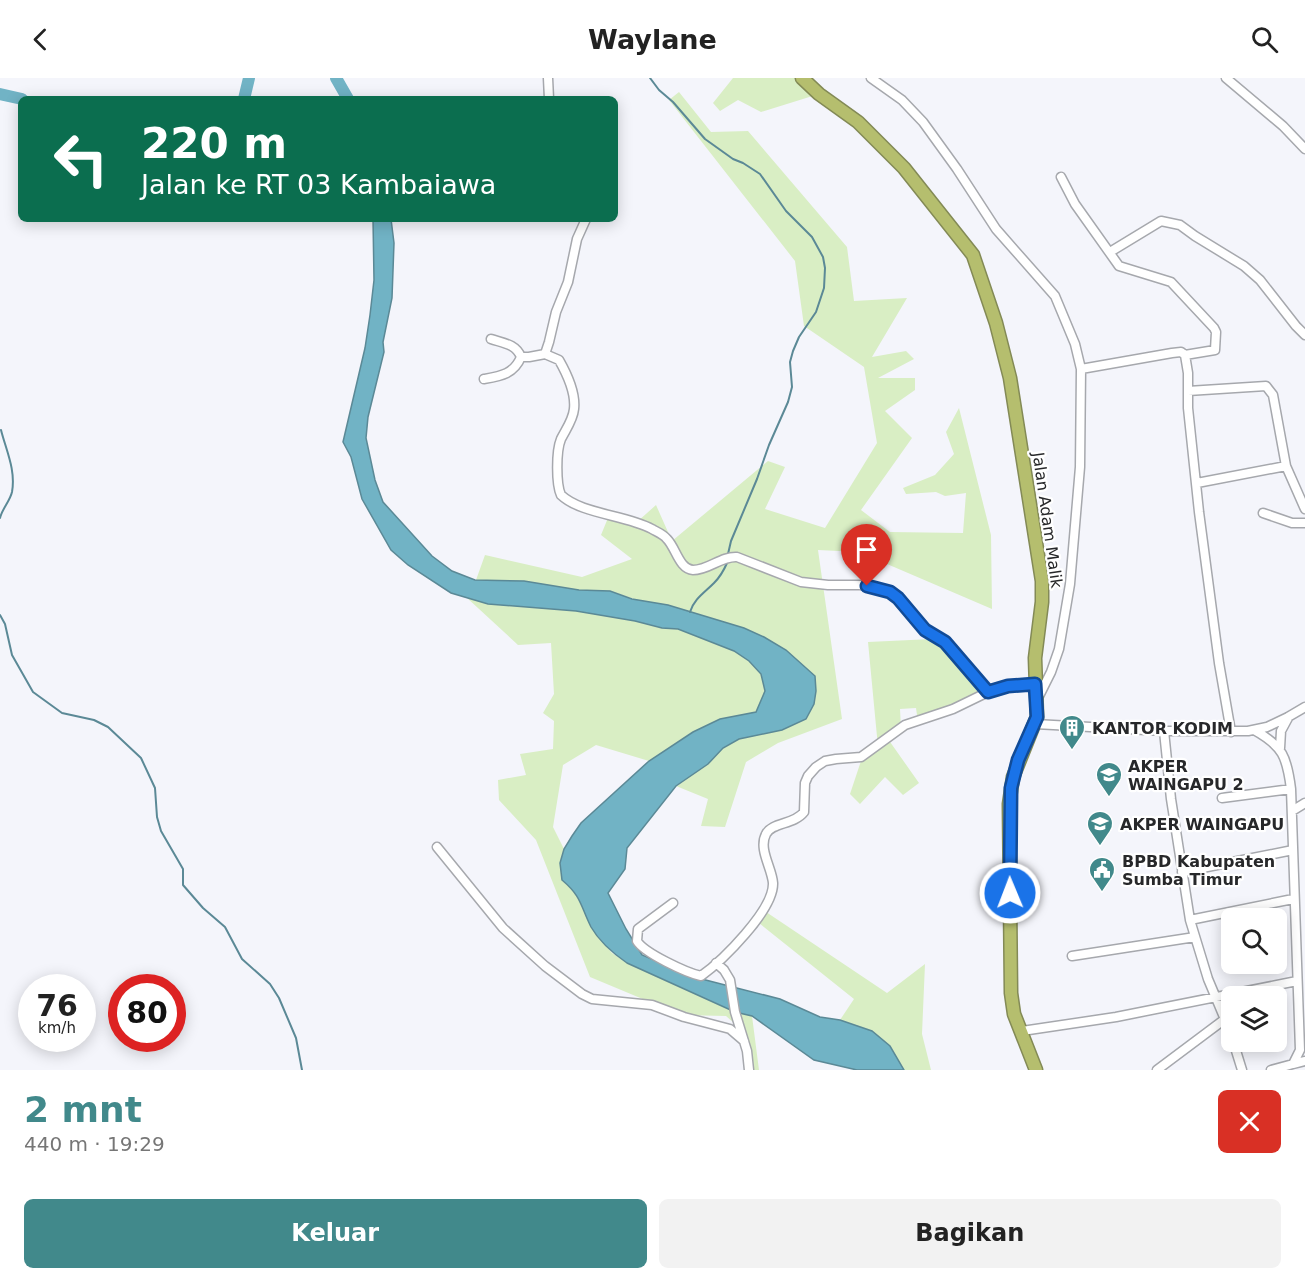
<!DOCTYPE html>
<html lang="id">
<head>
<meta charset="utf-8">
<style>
	:root { --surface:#fff; --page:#f2f2f2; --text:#222; --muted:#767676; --accent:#41898b }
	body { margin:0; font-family:"DejaVu Sans",sans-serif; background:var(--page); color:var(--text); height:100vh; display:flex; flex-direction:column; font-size:22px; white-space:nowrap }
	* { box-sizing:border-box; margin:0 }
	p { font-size:20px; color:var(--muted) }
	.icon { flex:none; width:33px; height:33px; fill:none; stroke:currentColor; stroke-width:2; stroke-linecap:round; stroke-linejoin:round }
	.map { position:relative; height:992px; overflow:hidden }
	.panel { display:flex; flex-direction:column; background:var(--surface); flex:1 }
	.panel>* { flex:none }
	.banner { position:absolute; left:18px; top:18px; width:600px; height:126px; border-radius:9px; box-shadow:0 3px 15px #0003; background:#0b6e4f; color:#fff; overflow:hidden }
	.controls { position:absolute; left:1221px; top:830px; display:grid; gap:12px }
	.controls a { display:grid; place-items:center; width:66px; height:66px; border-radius:9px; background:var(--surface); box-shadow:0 3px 15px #0003; font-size:30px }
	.speed { position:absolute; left:18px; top:896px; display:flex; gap:12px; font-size:30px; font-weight:700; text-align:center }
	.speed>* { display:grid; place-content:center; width:78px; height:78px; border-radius:50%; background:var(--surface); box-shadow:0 3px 15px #0003; line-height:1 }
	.speed small { font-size:15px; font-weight:400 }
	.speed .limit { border:9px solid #d22; background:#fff; color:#111 }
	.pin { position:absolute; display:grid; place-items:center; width:51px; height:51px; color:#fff; margin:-62px -26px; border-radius:50% 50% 50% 0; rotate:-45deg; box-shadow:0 0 6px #0007 }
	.pin .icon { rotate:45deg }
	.me { position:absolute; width:66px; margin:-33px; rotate:359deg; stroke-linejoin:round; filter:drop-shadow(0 0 4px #0008) }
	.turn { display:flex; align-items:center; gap:21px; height:126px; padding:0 24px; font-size:27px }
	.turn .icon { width:78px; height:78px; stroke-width:2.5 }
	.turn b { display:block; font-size:42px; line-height:51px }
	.round { display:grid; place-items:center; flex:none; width:63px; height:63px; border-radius:9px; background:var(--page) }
	.head { display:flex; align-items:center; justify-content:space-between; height:102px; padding:0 24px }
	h1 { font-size:36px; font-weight:700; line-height:45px; color:var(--accent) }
	.action { display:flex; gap:12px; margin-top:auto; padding:12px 24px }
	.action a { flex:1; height:69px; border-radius:9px; background:var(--accent); color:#fff; font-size:24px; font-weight:700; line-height:69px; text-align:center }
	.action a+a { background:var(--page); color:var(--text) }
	header { display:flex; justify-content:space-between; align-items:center; height:78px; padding:0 24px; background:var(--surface); font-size:27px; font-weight:700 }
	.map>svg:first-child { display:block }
</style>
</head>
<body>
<header><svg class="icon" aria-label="back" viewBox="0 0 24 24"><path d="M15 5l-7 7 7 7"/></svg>Waylane<svg class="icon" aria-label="search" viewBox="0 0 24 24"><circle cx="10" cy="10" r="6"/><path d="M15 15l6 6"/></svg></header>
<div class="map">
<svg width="1305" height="992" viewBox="0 0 1305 992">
	<rect width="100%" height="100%" fill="#f4f5fb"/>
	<path fill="#d9eec4" d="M733 0H802L819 16 761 34 738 22 720 33 713 25Z
		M679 14 711 54 748 53 847 169 854 223 907 220 872 279 906 273 914 281 878 300H915V312L885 333 912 360 861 432 890 454 963 455 966 415 945 418 936 414 906 416 903 410 935 397 954 376 946 354 959 330 991 457 992 531 859 474 818 472 842 641 778 665 746 684 725 749 701 748 708 721 676 708 708 686 723 670 739 661 806 641C814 626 816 615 815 598L786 572 610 513 579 512 524 503 476 502 485 477 582 499 632 481 601 457 610 435 637 444 656 427 672 463 768 383 785 389 765 431 825 450 877 365 864 289 804 248 795 183 669 22Z
		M466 519 488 526 576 533 635 543 662 550 678 551 734 573 749 583 761 596 765 613 756 634 720 641 693 654 649 683 596 667 563 687 553 749 564 771 560 785 562 802 575 813 592 851 612 875 627 885 735 934 752 938 759 992H752L743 953 726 938 681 937 590 899 536 762 499 722 498 702 526 697 520 676 553 671 554 643 543 635 554 616 551 565 518 567Z
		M932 561 941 567 951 580 969 595 985 618 918 644 916 630 900 631 901 650 888 661 919 705 903 717 885 699 860 726 850 716 861 683 878 669 868 564Z
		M760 830 887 915 925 886 922 956 931 992H904C883 957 877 955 840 942L854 921 754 841Z"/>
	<path fill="#71b3c5" stroke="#5b8996" stroke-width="1.5" d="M373 141H391L394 165 392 220 383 264 384 274 368 339 366 360 375 402 383 424 432 478 452 493 475 502 524 503 579 512 610 513 632 521 668 527 744 550 764 559 786 572 815 598 816 613 814 626 806 641 782 652 739 661 723 670 708 686 676 708 627 770 625 791 608 815 626 851 642 877 694 899 780 921 820 939 840 942 872 953 890 968 904 992H857L814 982 752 938 735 934 627 885C614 876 599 863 591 849 580 827 582 819 562 802L560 785 564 771 572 758 581 745 649 683 693 654 720 641 756 634 765 613 761 596 749 583 734 573 678 551 662 550 635 543 576 533 488 526 451 515 408 487 391 472 362 421 351 379 343 364 365 270 370 237 374 202Z"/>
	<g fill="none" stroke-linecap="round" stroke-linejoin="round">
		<path stroke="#5b8996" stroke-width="2" d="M650 0 659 12 673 24 705 61 733 81 743 85 760 96 786 133 812 159 823 179 825 190 824 210 816 234 799 259 793 273 790 284 792 309 788 324 769 367 757 401 731 463 728 476
			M0 440C2 431 10 423 12 414 16 392 6 372 1 352
			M690 534C694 521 704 515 714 505 720 499 724 492 727 485
			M0 537 5 546 12 577 33 614 62 635 94 642 108 649 141 680 155 710 157 739 161 753 183 791V807L203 830 225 849 242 881 270 906 279 920 296 960 302 992"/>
		<path stroke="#71b3c5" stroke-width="12" d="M336 0 348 21
			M0 16 22 21
			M244 21 249 0"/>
		<defs>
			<path id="minor" d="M548 0 549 21
				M871 0 902 22 923 44 957 91 996 151 1055 218 1075 266 1081 291 1080 389 1070 506 1059 571 1051 594 1037 622
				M1226 0 1283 48 1305 71
				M1061 99 1075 126 1119 188 1171 204 1214 250 1216 254 1215 272 1185 277
				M586 141 577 161 568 204 556 234 549 264 545 276 559 282C567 296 576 314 574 331 573 342 566 351 561 361 556 373 556 406 561 417 581 436 626 437 652 451 657 454 663 456 667 461 676 470 679 491 693 492 709 492 721 478 737 479L801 504 828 507H860L890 514 905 526 925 552 945 564 988 614 1008 608 1035 606
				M1110 174 1161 143 1180 147 1195 158 1244 188 1260 202 1296 248 1305 257
				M491 261C503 265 516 266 521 279H529L545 276
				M1081 291 1172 275 1181 274 1185 277 1188 295V330L1199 434 1219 585 1231 654
				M484 301C501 298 514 296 521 279
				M1188 313 1266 308 1273 317 1286 388 1305 431
				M1197 405 1286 388
				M1263 435 1292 445H1305
				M1035 646 1164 653H1248L1267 649 1288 639 1305 629
				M1254 652C1283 668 1287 679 1291 711L1300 972 1293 986 1271 992
				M1164 653 1171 721 1190 842 1208 901 1232 958
				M1280 670 1281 653 1288 640
				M1222 720 1291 711
				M1292 733 1305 725
				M437 769 503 850 545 888 582 916 592 921 652 927 684 939 730 951 744 963
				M1182 794 1293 772
				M673 825 638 851 637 863C644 875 687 895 701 898 722 883 774 832 773 805 772 790 758 771 766 756 772 744 794 747 804 734L805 705 808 698 816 689 825 683 836 681 861 679 905 647 953 631 988 614
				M1190 842 1293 821
				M1072 878 1195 859
				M716 885 724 892 730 902 735 934 747 973 749 992
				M1022 953 1116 939 1297 903
				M1233 963 1242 992
				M1293 986 1305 983
				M1157 992 1225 941"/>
			<path id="highway" d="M802 0 819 16 858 44 904 90 973 177 996 245 1010 300 1042 503V524L1035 580 1037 639 1013 699 1009 726 1011 915 1014 936 1036 992"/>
		</defs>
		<use href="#minor" stroke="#a6a8ad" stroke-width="11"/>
		<use href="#highway" stroke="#838a56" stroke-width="15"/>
		<use href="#minor" stroke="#fff" stroke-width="8"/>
		<use href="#highway" stroke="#b5be6e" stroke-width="12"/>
	</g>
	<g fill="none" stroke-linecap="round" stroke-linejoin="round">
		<defs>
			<path id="route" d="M867 508 890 514 898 520 925 552 945 564 988 614 1008 608 1035 606 1037 639 1018 682 1011 710 1010 815"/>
		</defs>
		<use href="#route" stroke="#114b97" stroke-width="15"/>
		<use href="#route" stroke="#1a73e8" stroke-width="10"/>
	</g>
	<defs>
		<symbol id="building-pin" viewBox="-11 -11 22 30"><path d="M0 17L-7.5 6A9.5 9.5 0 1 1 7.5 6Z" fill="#41898b" stroke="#fff"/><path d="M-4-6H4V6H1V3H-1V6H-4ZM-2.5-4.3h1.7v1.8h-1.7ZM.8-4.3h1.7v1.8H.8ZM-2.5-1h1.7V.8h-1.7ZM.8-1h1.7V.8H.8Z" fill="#fff"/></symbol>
		<symbol id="university-pin" viewBox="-11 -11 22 30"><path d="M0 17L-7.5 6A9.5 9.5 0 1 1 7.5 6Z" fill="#41898b" stroke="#fff"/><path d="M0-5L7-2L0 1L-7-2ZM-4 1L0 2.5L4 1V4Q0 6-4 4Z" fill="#fff"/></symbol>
		<symbol id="civic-pin" viewBox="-11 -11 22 30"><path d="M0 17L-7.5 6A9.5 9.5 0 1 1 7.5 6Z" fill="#41898b" stroke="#fff"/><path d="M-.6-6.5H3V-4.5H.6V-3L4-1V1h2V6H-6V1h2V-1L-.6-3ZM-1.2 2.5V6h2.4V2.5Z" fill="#fff"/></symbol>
	</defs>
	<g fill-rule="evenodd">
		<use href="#building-pin" x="1057" y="635" width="30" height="40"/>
		<use href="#university-pin" x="1094" y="682" width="30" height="40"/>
		<use href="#university-pin" x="1085" y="731" width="30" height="40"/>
		<use href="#civic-pin" x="1087" y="777" width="30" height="40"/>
	</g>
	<g text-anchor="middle" stroke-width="4.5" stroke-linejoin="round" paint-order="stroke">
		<g font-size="16" fill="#27282a" stroke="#fff">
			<text transform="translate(1048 442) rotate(82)" y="6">Jalan Adam Malik</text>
		</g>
		<g font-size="16" font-weight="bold" fill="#27282a" stroke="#fff" text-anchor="start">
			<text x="1092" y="656">KANTOR KODIM</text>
			<text x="1128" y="694">AKPER<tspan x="1128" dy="18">WAINGAPU 2</tspan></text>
			<text x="1120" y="752">AKPER WAINGAPU</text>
			<text x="1122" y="789">BPBD Kabupaten<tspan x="1122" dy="18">Sumba Timur</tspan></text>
		</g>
	</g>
</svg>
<div class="controls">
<a><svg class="icon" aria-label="search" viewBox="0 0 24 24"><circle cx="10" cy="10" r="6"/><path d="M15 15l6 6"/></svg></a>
<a><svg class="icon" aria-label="layers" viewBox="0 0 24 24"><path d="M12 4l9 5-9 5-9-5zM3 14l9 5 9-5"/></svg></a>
</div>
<div class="speed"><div>76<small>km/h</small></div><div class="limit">80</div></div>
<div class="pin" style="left:867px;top:508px;background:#d93025"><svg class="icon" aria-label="arrive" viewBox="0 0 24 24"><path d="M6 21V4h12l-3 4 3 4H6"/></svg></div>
<svg class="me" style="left:1010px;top:815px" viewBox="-20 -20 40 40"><circle r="17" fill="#1a73e8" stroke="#fff" stroke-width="3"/><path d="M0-11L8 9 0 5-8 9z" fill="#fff"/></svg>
<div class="banner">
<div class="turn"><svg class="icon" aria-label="left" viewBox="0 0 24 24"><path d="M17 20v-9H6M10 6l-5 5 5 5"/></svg><div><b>220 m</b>Jalan ke RT 03 Kambaiawa</div></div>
</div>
</div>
<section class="panel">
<div class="head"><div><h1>2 mnt</h1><p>440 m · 19:29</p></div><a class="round" style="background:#d93025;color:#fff"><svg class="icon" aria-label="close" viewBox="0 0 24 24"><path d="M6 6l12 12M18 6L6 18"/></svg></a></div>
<div class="action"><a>Keluar</a><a>Bagikan</a></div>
</section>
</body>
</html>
